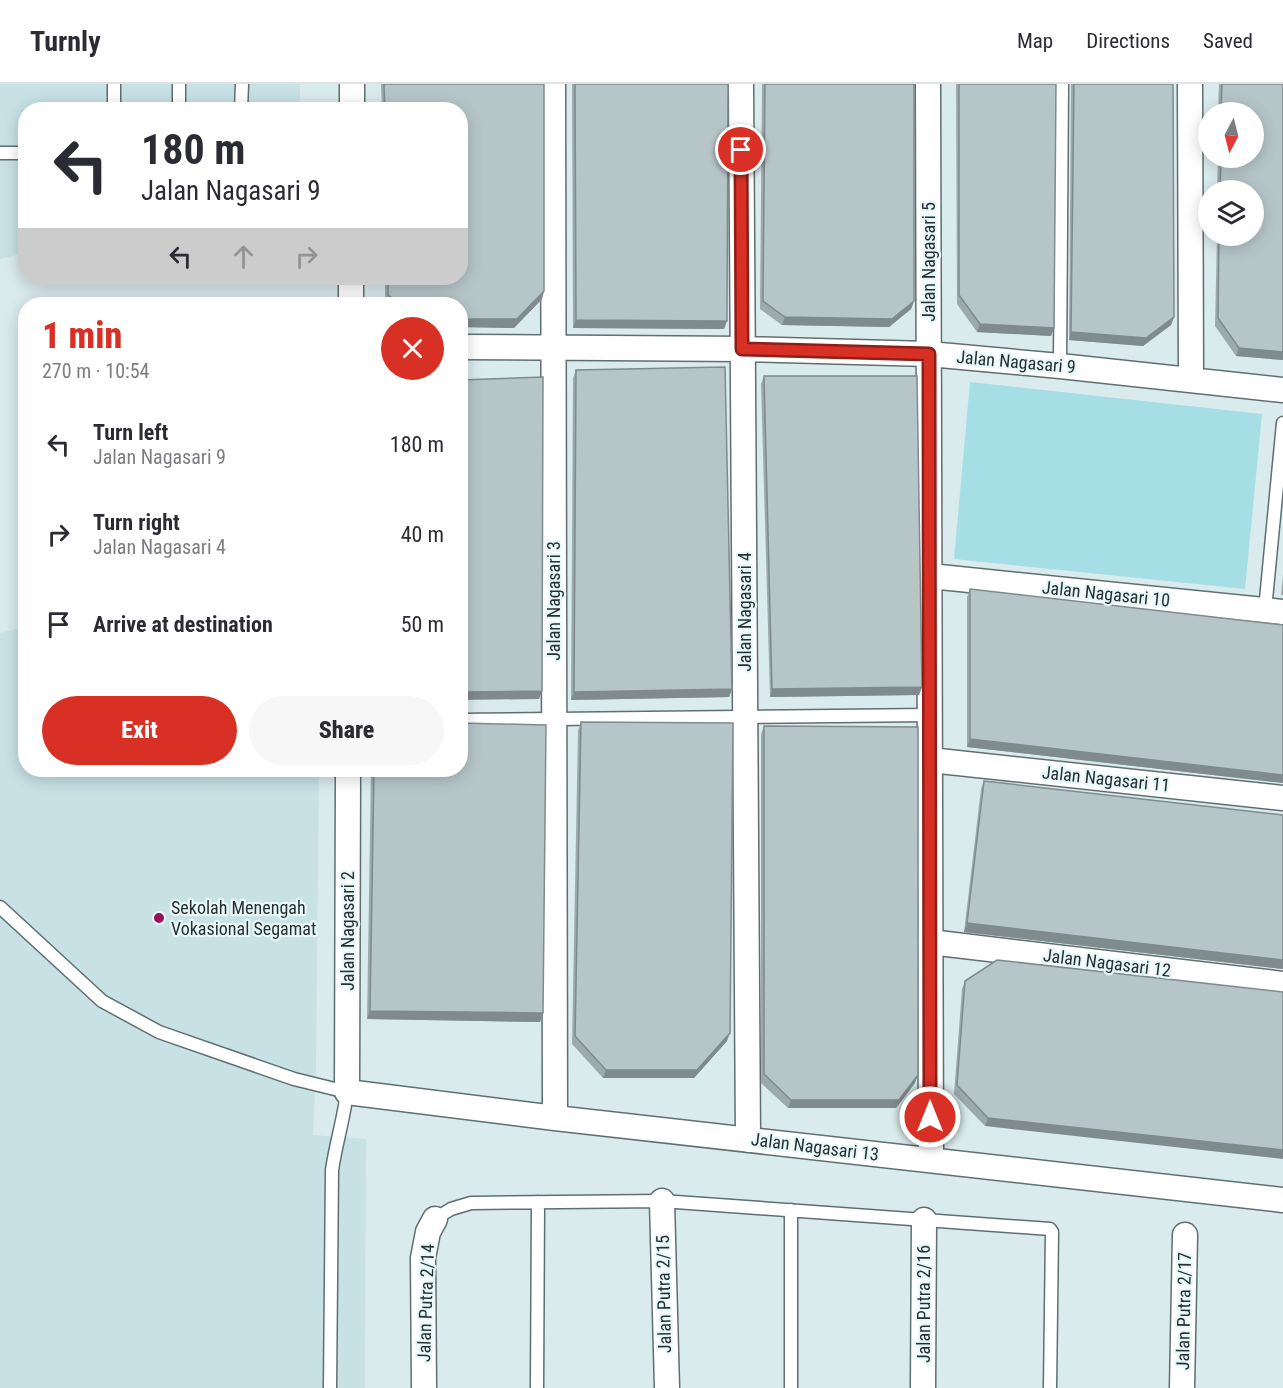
<!DOCTYPE html>
<html lang="en">
<head>
<meta charset="utf-8">
<style>
	:root { --surface:#fff; --page:#f7f7f7; --text:#2b2b33; --muted:#7c7c81; --line:#e1e1e2; --accent:#d93025 }
	body { margin:0; font-family:"Roboto Condensed",sans-serif; background:var(--page); color:var(--text); height:100vh; display:flex; flex-direction:column; font-size:22px; white-space:nowrap }
	* { box-sizing:border-box; margin:0 }
	p { font-size:20px; color:var(--muted) }
	.icon { flex:none; width:33px; height:33px; fill:none; stroke:currentColor; stroke-width:2; stroke-linecap:round; stroke-linejoin:round }
	.map { position:relative; flex:1; overflow:hidden }
	.sheet { position:absolute; left:18px; top:213px; width:450px; height:480px; display:flex; flex-direction:column; background:var(--surface); border-radius:24px; box-shadow:0 3px 15px #0003 }
	.sheet>* { flex:none }
	.guide { position:absolute; left:18px; top:18px; width:450px; height:183px; border-radius:24px; box-shadow:0 3px 15px #0003; background:#fff; color:var(--text); overflow:hidden }
	.needle { width:39px; rotate:187deg }
	.controls { position:absolute; left:1198px; top:18px; display:grid; gap:12px }
	.controls a { display:grid; place-items:center; width:66px; height:66px; border-radius:50%; background:var(--surface); box-shadow:0 3px 15px #0003; font-size:30px }
	.pin { position:absolute; display:grid; place-items:center; width:51px; height:51px; color:#fff; margin:-26px; border:3px solid #fff; border-radius:50%; box-shadow:0 2px 6px #0007 }
	.me { position:absolute; width:66px; margin:-33px; rotate:0deg; stroke-linejoin:round; filter:drop-shadow(0 0 4px #0008) }
	.turn { display:flex; align-items:center; gap:21px; height:126px; padding:0 24px; font-size:27px }
	.turn .icon { width:78px; height:78px; stroke-width:2.5 }
	.turn b { display:block; font-size:42px; line-height:51px }
	.lanes { display:flex; align-items:center; height:57px; padding:0 24px; background:#0003; justify-content:center; gap:30px; direction:ltr }
	.lanes .off { opacity:.35 }
	.round { display:grid; place-items:center; flex:none; width:63px; height:63px; border-radius:32px; background:var(--page) }
	.summary { display:flex; align-items:center; justify-content:space-between; height:102px; padding:0 24px }
	h1 { font-size:36px; font-weight:800; line-height:45px; color:var(--accent) }
	.button { display:flex; gap:12px; margin-top:auto; padding:12px 24px }
	.button a { flex:1; height:69px; border-radius:36px; background:var(--accent); color:#fff; font-size:24px; font-weight:800; line-height:69px; text-align:center }
	.button a+a { background:var(--page); color:var(--text) }
	ul { padding:0; list-style:none }
	li { display:flex; align-items:center; gap:18px; height:90px; padding:0 24px }
	li div { flex:1 }
	li b { display:block; font-size:22px }
	li em { font-style:normal }
	header { display:flex; align-items:center; gap:36px; box-sizing:border-box; height:84px; padding:0 30px; background:var(--surface); border-bottom:2px solid var(--line) }
	header strong { font-size:28px }
	nav { display:flex; gap:33px; margin-inline-start:auto; font-size:21px }
	.map>svg:first-child { display:block }
</style>
</head>
<body>
<header>
<strong>Turnly</strong>
<nav><a>Map</a><a>Directions</a><a>Saved</a></nav>
</header>
<div class="map">
<svg width="1283" height="1304" viewBox="0 0 1283 1304">
	<rect width="100%" height="100%" fill="#daebed"/>
	<path fill="#c7e1e4" d="M0 0H300V25L26 26 25 169 0 175Z
		M25 543 26 686H319L316 982 313 1051 366 1055 365 1304H0V549Z"/>
	<path fill="#a5dee5" d="M970 298 1262 330 1245 505 954 475Z"/>
	<g fill="none" stroke-linecap="round" stroke-linejoin="round">
		<defs>
			<path id="lane" d="M114 26V0
				M179 26V0
				M241 26 242 0
				M0 69H26
				M1060 282 1062 0
				M1265 526 1283 339
				M460 636 930 631
				M0 823 102 917 159 948 294 995 347 1008C344 1034 336 1059 332 1086L330 1304
				M435 1135 451 1125 471 1119 662 1117 1050 1145 1052 1148 1050 1304
				M537 1304 538 1118
				M791 1304V1126"/>
			<path id="street" d="M553 0 555 1034
				M741 0 748 1056
				M928 0 931 1076
				M1190 0 1191 296
				M352 26V0
				M351 220V194
				M460 263 743 265 929 270 1060 282 1283 306
				M930 492 1283 528
				M930 676 1283 714
				M348 686 347 1008 555 1034 1283 1116
				M930 858 1283 900
				M662 1117 667 1304
				M424 1304 423 1174 428 1148 435 1135
				M923 1304 924 1136
				M1182 1304 1185 1151"/>
		</defs>
		<use href="#lane" stroke="#606e70" stroke-width="15"/>
		<use href="#street" stroke="#606e70" stroke-width="27"/>
		<use href="#lane" stroke="#fff" stroke-width="12"/>
		<use href="#street" stroke="#fff" stroke-width="24"/>
	</g>
	<path fill="#9daaac" d="M381 0H544V207L542 215 514 244 460 243V220H387L385 219V194H460V26H382Z
		M572 0H728L724 245 573 244Z
		M762 0H914V217L911 225 889 243 782 241 760 225Z
		M956 0H1056L1051 252 977 248 957 220Z
		M1071 0H1173L1174 233 1171 241 1143 262 1069 256Z
		M1219 0H1283V276L1236 272 1215 242 1217 152H1254V106H1217L1218 74H1254V28H1218Z
		M576 286 732 605 729 613 571 616 573 294Z
		M764 292 922 603 919 611 770 613 761 300Z
		M1283 491V511H1281Z
		M970 505 1283 541V699L967 663V513Z
		M581 638 727 957 694 994H603L572 960 578 646Z
		M764 642 915 999 896 1024H788L761 999V650Z
		M371 686H460L543 929 540 938 367 935Z
		M984 697 1283 731V885L964 848 981 705Z
		M965 897 1283 908 985 1042 954 1010 962 905Z"/>
	<path fill="#7f8b8c" d="M544 207 542 215 514 244 460 243V235Z
		M914 217 911 225 889 243 782 241 785 233Z
		M1174 233 1171 241 1143 262 1069 256 1071 248Z
		M576 236 727 237 724 245 573 244Z
		M980 240 1054 244 1051 252 977 248Z
		M1239 264 1283 268V276L1236 272Z
		M922 603 919 611 770 613 772 605Z
		M732 605 729 613 571 616 574 608Z
		M542 607 539 615 460 616V608Z
		M970 655 1283 691V699L967 663Z
		M967 839 1283 876V885L964 848Z
		M370 927 543 929 540 938 367 935Z
		M730 949 727 957 694 994H603L606 986Z
		M918 991 915 999 896 1024H788L791 1016Z
		M988 1034 1283 1066V1075L985 1042Z"/>
	<path fill="#b6c6c8" stroke="#7f8b8c" stroke-width="1.5" d="M384 0H544V207L517 235H460V220H400L388 211V194H460V26H385Z
		M575 0H728L727 237 576 236Z
		M765 0H914V217L892 235 785 233 763 217Z
		M959 0H1056L1054 244 980 240 959 211Z
		M1074 0H1173L1174 233 1146 254 1071 248Z
		M1222 0H1283V268L1239 264 1218 234 1219 152H1254V106H1220L1221 74H1254V28H1221Z
		M725 283 732 605 574 608 576 286Z
		M764 292H917L922 603 772 605Z
		M543 293 542 607 460 608V296Z
		M970 505 1283 541V691L970 655Z
		M581 638 733 639 730 949 697 986H606L575 952Z
		M460 639 546 641 543 929 370 927 374 686H460Z
		M764 642 918 643V991L899 1016H791L764 990Z
		M984 697 1283 731V876L967 839Z
		M997 876 1283 908V1066L988 1034 957 1001 965 897Z"/>
	<g fill="none" stroke-linecap="round" stroke-linejoin="round">
		<defs>
			<path id="route" d="M741 66 742 265 929 270 930 1033"/>
		</defs>
		<use href="#route" stroke="#8d1f18" stroke-width="15"/>
		<use href="#route" stroke="#d93025" stroke-width="10"/>
	</g>
	<circle fill="#9b0c5b" stroke="#e7f8fa" stroke-width="2" cx="159" cy="834" r="6"/>
	<g text-anchor="middle" stroke-width="4.5" stroke-linejoin="round" paint-order="stroke">
		<g font-size="18" fill="#292f30" stroke="#e7f8fa">
			<text transform="translate(929 178) rotate(-90)" y="6">Jalan Nagasari 5</text>
			<text transform="translate(1016 278) rotate(5)" y="6">Jalan Nagasari 9</text>
			<text transform="translate(1106 510) rotate(6)" y="6">Jalan Nagasari 10</text>
			<text transform="translate(554 517) rotate(-90)" y="6">Jalan Nagasari 3</text>
			<text transform="translate(745 528) rotate(-90)" y="6">Jalan Nagasari 4</text>
			<text transform="translate(1106 695) rotate(6)" y="6">Jalan Nagasari 11</text>
			<text transform="translate(348 847) rotate(-90)" y="6">Jalan Nagasari 2</text>
			<text transform="translate(1107 879) rotate(7)" y="6">Jalan Nagasari 12</text>
			<text transform="translate(815 1063) rotate(7)" y="6">Jalan Nagasari 13</text>
			<text transform="translate(664 1210) rotate(-91)" y="6">Jalan Putra 2/15</text>
			<text transform="translate(426 1219) rotate(-88)" y="6">Jalan Putra 2/14</text>
			<text transform="translate(924 1220) rotate(-90)" y="6">Jalan Putra 2/16</text>
			<text transform="translate(1184 1227) rotate(-89)" y="6">Jalan Putra 2/17</text>
		</g>
		<g font-size="18" fill="#292f30" stroke="#e7f8fa" text-anchor="start">
			<text x="171" y="830">Sekolah Menengah<tspan x="171" dy="21">Vokasional Segamat</tspan></text>
		</g>
	</g>
</svg>
<div class="controls">
<a><svg class="needle" viewBox="-14 -14 28 28"><path d="M0-13l5 13h-10z" fill="#e53935"/><path d="M0 13l5-13h-10z" fill="#7c7c81"/></svg></a>
<a><svg class="icon" aria-label="layers" viewBox="0 0 24 24"><path d="M12 4l9 5-9 5-9-5zM3 14l9 5 9-5"/></svg></a>
</div>
<div class="pin" style="left:741px;top:66px;background:#d93025"><svg class="icon" aria-label="arrive" viewBox="0 0 24 24"><path d="M6 21V4h12l-3 4 3 4H6"/></svg></div>
<svg class="me" style="left:930px;top:1033px" viewBox="-20 -20 40 40"><circle r="17" fill="#d93025" stroke="#fff" stroke-width="3"/><path d="M0-11L8 9 0 5-8 9z" fill="#fff"/></svg>
<div class="guide">
<div class="turn"><svg class="icon" aria-label="left" viewBox="0 0 24 24"><path d="M17 20v-9H6M10 6l-5 5 5 5"/></svg><div><b>180 m</b>Jalan Nagasari 9</div></div>
<div class="lanes"><svg class="icon" aria-label="left" viewBox="0 0 24 24"><path d="M17 20v-9H6M10 6l-5 5 5 5"/></svg><svg class="icon off" aria-label="ahead" viewBox="0 0 24 24"><path d="M12 20V5M6 11l6-6 6 6"/></svg><svg class="icon off" aria-label="right" viewBox="0 0 24 24"><path d="M7 20v-9h11M14 6l5 5-5 5"/></svg></div>
</div>
<section class="sheet">
<div class="summary"><div><h1>1 min</h1><p>270 m · 10:54</p></div><a class="round" style="background:#d93025;color:#fff"><svg class="icon" aria-label="close" viewBox="0 0 24 24"><path d="M6 6l12 12M18 6L6 18"/></svg></a></div>
<ul>
<li><svg class="icon" aria-label="left" viewBox="0 0 24 24"><path d="M17 20v-9H6M10 6l-5 5 5 5"/></svg><div><b>Turn left</b><p>Jalan Nagasari 9</p></div><em>180 m</em></li>
<li><svg class="icon" aria-label="right" viewBox="0 0 24 24"><path d="M7 20v-9h11M14 6l5 5-5 5"/></svg><div><b>Turn right</b><p>Jalan Nagasari 4</p></div><em>40 m</em></li>
<li><svg class="icon" aria-label="arrive" viewBox="0 0 24 24"><path d="M6 21V4h12l-3 4 3 4H6"/></svg><div><b>Arrive at destination</b></div><em>50 m</em></li>
</ul>
<div class="button"><a>Exit</a><a>Share</a></div>
</section>
</div>
</body>
</html>
